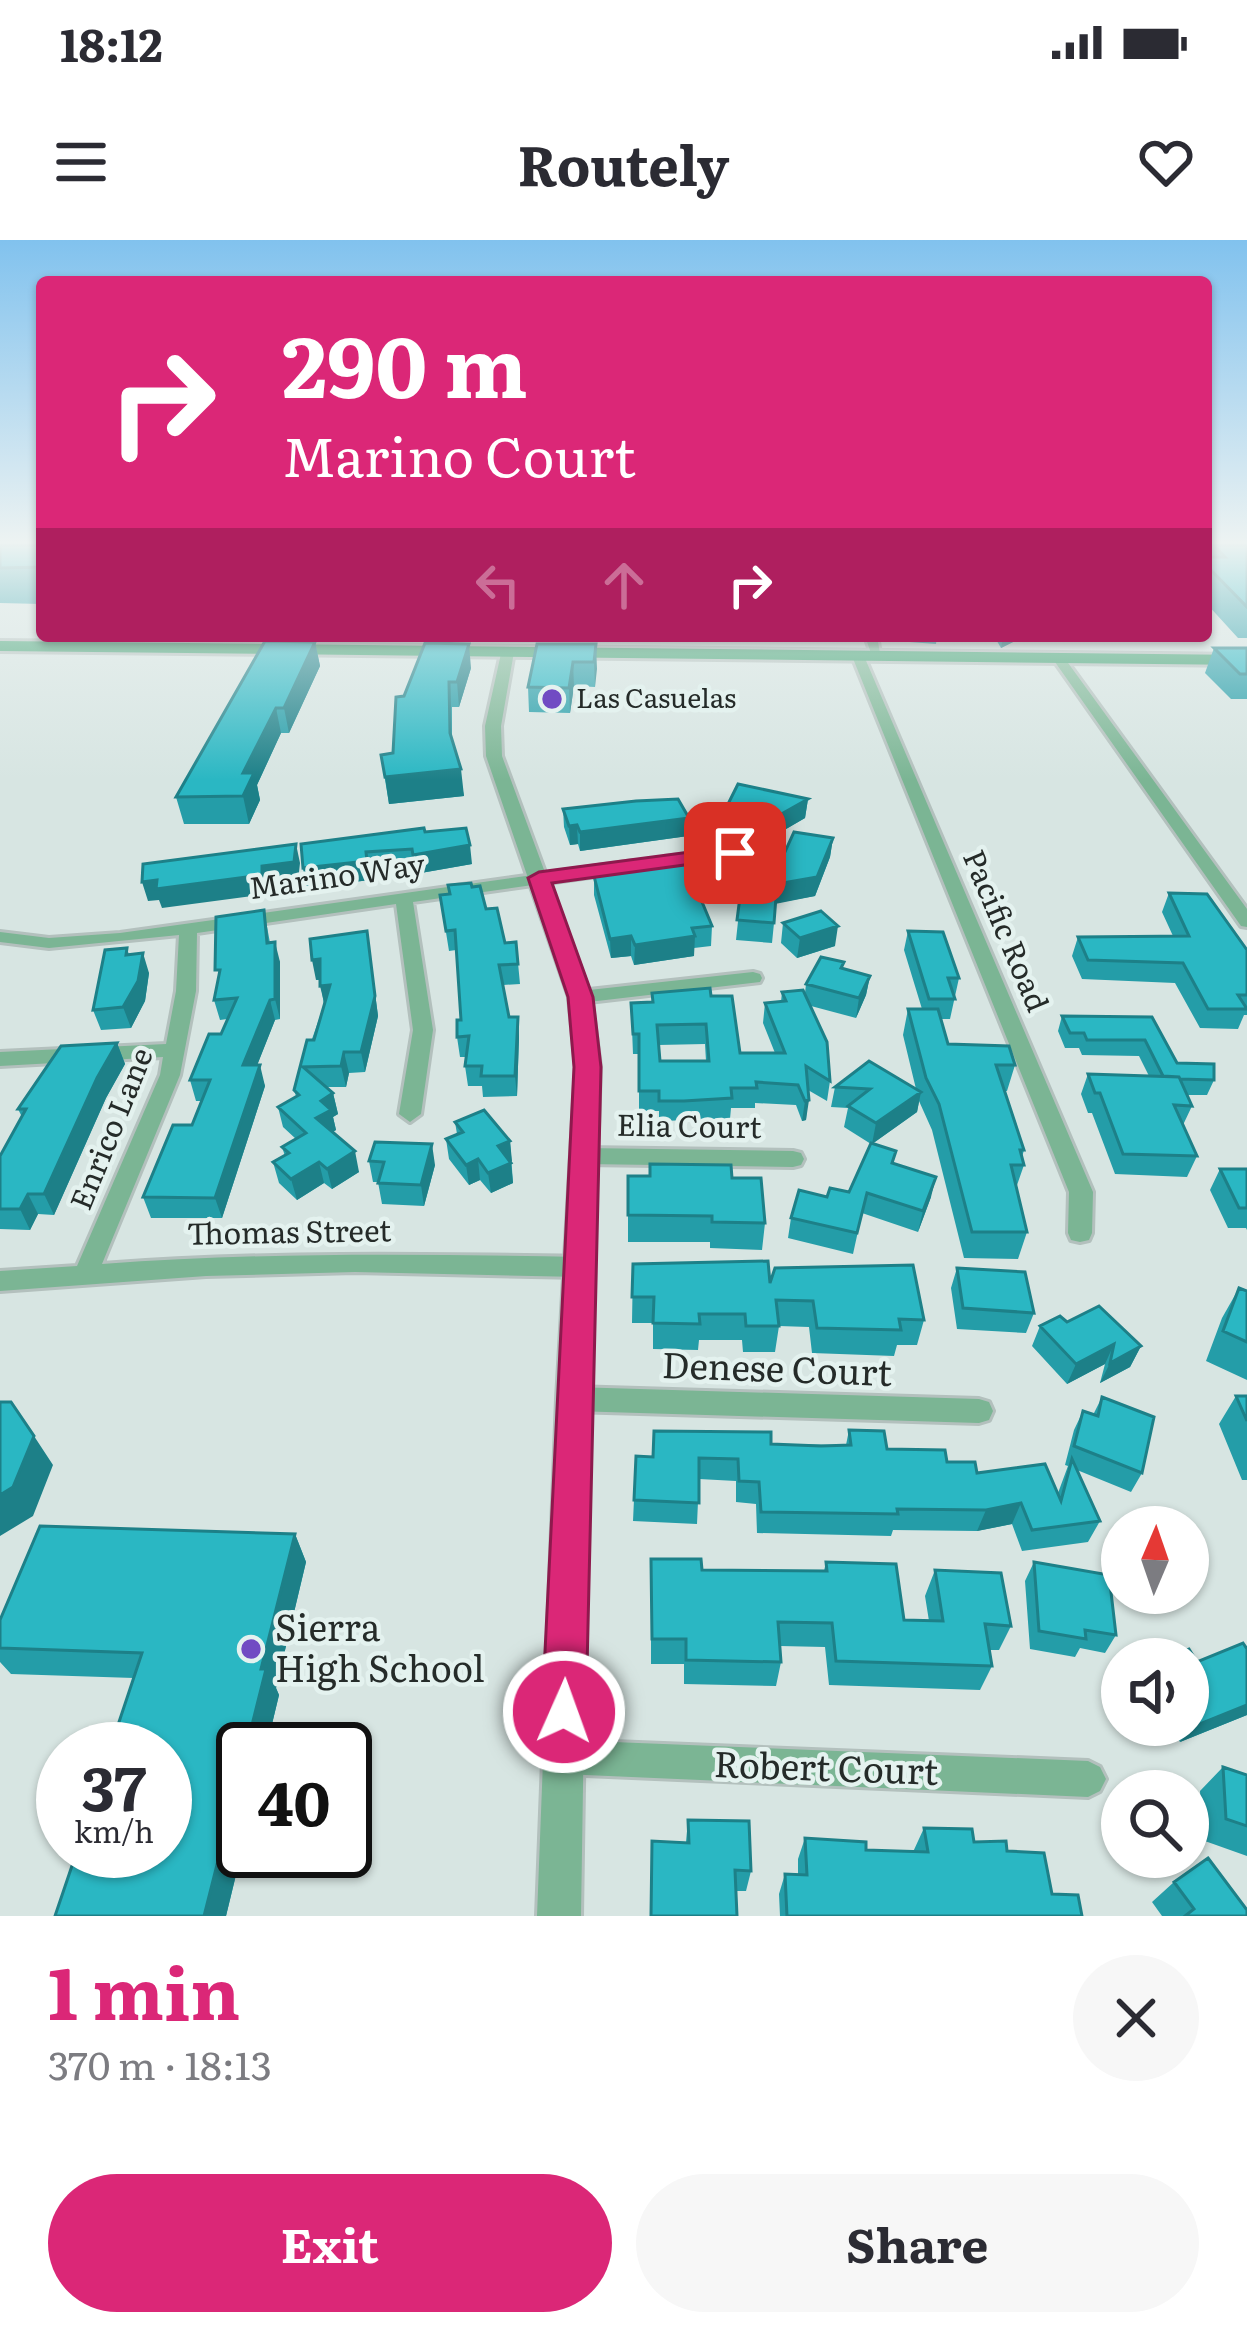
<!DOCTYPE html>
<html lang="en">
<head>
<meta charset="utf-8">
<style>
	:root { --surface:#fff; --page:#f7f7f7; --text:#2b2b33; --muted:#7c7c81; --accent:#db2777 }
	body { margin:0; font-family:Literata,serif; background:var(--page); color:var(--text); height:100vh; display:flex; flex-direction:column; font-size:45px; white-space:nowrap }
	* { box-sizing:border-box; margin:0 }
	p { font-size:39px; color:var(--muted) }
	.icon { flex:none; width:66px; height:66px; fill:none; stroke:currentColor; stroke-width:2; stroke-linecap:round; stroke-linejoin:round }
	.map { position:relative; height:1676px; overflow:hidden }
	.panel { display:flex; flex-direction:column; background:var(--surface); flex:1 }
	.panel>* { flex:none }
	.hud { position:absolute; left:36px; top:36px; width:1176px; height:366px; border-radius:12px; box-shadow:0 3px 9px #0004; background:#db2777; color:#fff; overflow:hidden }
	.needle { width:78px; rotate:2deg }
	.tools { position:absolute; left:1101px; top:1266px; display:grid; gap:24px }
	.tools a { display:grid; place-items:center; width:108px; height:108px; border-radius:50%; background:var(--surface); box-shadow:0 3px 9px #0004; font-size:60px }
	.speed { position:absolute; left:36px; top:1482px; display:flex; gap:24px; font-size:60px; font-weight:700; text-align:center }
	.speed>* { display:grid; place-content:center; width:156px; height:156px; border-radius:50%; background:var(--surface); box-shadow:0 3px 9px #0004; line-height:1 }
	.speed small { font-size:30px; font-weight:400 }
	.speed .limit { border:6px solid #111; border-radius:18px; background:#fff; color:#111 }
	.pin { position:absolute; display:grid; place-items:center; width:102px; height:102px; color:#fff; margin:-51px; border-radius:24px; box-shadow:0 6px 18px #0006 }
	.me { position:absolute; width:132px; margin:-66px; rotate:2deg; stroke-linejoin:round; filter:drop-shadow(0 0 9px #0008) }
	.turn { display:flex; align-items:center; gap:42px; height:252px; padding:0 48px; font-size:54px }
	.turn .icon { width:156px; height:156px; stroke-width:2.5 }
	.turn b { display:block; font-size:84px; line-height:102px }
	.lanes { display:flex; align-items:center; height:114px; padding:0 48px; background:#0003; justify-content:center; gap:60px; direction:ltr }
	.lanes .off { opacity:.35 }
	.round { display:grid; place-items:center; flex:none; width:126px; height:126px; border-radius:63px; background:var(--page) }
	.overview { display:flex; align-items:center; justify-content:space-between; height:204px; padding:0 48px }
	h1 { font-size:72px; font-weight:700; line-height:90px; color:var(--accent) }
	.primary-button { display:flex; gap:24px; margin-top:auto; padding:24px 48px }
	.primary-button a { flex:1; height:138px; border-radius:72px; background:var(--accent); color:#fff; font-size:48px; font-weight:700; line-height:138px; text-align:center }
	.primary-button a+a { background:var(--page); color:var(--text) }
	.status { display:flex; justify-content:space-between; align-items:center; height:84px; padding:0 60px; background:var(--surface); direction:ltr }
	.status svg { height:33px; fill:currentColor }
	header { display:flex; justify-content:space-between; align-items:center; height:156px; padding:0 48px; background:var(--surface); font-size:54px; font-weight:700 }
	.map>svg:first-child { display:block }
</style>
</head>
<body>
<div class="status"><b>18:12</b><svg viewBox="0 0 49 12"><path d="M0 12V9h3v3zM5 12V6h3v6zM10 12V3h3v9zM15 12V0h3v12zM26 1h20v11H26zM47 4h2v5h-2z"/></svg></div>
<header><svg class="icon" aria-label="menu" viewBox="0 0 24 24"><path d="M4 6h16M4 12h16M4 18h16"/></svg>Routely<svg class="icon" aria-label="heart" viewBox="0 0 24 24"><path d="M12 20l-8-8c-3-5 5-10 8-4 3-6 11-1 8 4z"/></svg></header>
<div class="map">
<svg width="1247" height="1676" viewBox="0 0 1247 1676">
	<rect width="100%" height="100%" fill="#d7e5e2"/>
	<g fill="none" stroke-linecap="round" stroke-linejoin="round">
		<defs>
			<path id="minor" d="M865 396H877L881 419H873Z
				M858 412 864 416 1093 952 1092 993 1089 1000 1080 1002 1071 1000 1068 993 1069 952 852 416Z
				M1055 416H1063L1247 669V687L1241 686 1055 422Z
				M735 608 743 613 741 616 664 627 656 622 664 617Z
				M633 621 639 622V630L413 662 433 790 421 874 410 882 399 874 413 790 396 664 197 693 196 751 180 835 102 1024C262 1012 420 1014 580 1017L589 1020 592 1027 589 1034 580 1037 355 1032 206 1036 0 1051V1031L77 1026 160 835 163 817 0 826V812L166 804 176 751 179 695 49 708 0 702V692L49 698 120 693Z
				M753 732 760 734 762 738 760 742 580 763 570 757 580 751Z
				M584 908 793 911 801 913 804 919 801 925 793 927 584 924 576 922 573 916 576 910Z
				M573 1147 979 1159 989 1162 993 1171 989 1180 979 1183 573 1171 563 1167 559 1159 563 1151Z
				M563 1500 1088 1521 1100 1527 1106 1539 1100 1551 1088 1557 563 1534 551 1529 546 1517 551 1505Z"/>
			<path id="tertiary" d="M502 409 514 412 501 486 502 516 591 757 600 827 589 1159 581 1676H537L557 1159 576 827 569 757 486 516 485 486Z"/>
			<path id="secondary" d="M0 401 1247 415V425L0 411Z"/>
		</defs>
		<use href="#minor" stroke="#b3c0bd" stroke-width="6"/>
		<use href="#tertiary" stroke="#b3c0bd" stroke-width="6"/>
		<use href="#secondary" stroke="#b3c0bd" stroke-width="6"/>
		<use href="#minor" fill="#7bb594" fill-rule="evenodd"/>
		<use href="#tertiary" fill="#7bb594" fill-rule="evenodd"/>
		<use href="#secondary" fill="#3b9e6e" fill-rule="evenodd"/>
	</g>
	<path fill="#249da8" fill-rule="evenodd" d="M0 305H42V364L0 363Z
		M1212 305H1247V398H1238L1206 363V317H1209Z
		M668 396H708V399H668Z
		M894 396H937L936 404 896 401Z
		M994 396H1021V398L1001 408Z
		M315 402 320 426 289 493H281L257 545 260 560 249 584H184L176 557Z
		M596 404 595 447 574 446 570 473 529 472 528 447Z
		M1214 408H1247V459H1231L1205 433Z
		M471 428 459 467H452V501L464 556 389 564 381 515 393 513 404 456Z
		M808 559 805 578 774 596 728 580 729 562Z
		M563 569 688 596 580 611 578 604 570 605 564 587Z
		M425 592 472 624 415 634V628L370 631 371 640 307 647 303 628Z
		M833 598 830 617 815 656 776 663 772 703 736 700 744 626Z
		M606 628 734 640 732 659 703 663 712 686 711 706 694 708V716L634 725 631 716 611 718 594 655V636L606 634Z
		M472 647 505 703 516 702 520 744 503 745 509 777H518L519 797 517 856 483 857 482 846H468L465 826 467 817H460L457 797 461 780 456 710 449 711 440 655Z
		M1169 653 1247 710V775H1244L1238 789 1200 788 1175 743 1082 739 1072 716 1078 697 1173 696 1162 672Z
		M264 670 270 703 280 722V779L275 780 257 825 265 846 222 978H151L143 957 192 885 202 861H196L190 840 221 794 227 779 220 780 214 760Z
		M783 683 835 706 797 718 781 703Z
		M367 691 378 776 365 832 349 833 346 847H326L333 853 338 874 333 877 336 890 332 892 359 932 332 949 324 943 297 960 279 943 273 922 285 916 282 907 296 899 283 887 278 867 296 856 294 850 324 765 320 740H316Z
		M908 691 959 738 950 779H941L948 804 1015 825 1007 851H1005L1024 910 1022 917 1024 925 1016 948 1027 992 1018 1019 964 1018 932 890 919 861 917 872 872 904 896 911 893 923 931 957 918 992 862 973 853 1014 788 998 791 978 827 957 849 952 871 904 844 887 848 868 831 867 835 847 916 849 903 795 908 769H922L904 710Z
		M127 708 129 715 149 733 145 761 131 788 101 790 93 770Z
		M843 729 870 736 866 755 856 778 811 766 830 841 827 861 808 850 806 880 802 881 796 865 755 863V868H731L730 879 659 881V871H639V814H633L631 763 652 762V753L711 756 740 813H775L763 783 765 763 781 762 782 752 805 753 806 744ZM705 804 706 821H660L658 805Z
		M1062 776 1152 777 1177 823 1214 840 1207 855H1187L1192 866 1183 885 1197 916 1187 937 1115 934 1092 873H1088L1081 854 1088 834 1149 836 1139 816 1082 815 1079 808H1065L1058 791Z
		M117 803 125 824 106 858 54 975 38 974 30 990 0 989V916L22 877 18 869Z
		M455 882 510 901 513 943 491 953 480 940 469 945 449 919 446 899 457 894Z
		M369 921 435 925 424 966 382 964 378 942H373Z
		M1220 929H1247V990L1246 988H1228L1210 950Z
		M628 936 732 938 765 983 762 1010 710 1008V1002H628Z
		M633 1024 770 1043 924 1080 917 1105H897L894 1116 812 1113 809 1087 779 1086 775 1112H743L742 1100H699L698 1110 653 1109V1083H632Z
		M957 1028 1034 1073 1026 1093 957 1089 951 1048Z
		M1239 1048 1246 1051 1247 1049V1140L1206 1121 1222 1078Z
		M1067 1082 1141 1106 1130 1127 1100 1143 1105 1124 1067 1144 1032 1106 1040 1086Z
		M1236 1156H1247V1240H1242L1219 1184Z
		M1102 1157 1142 1233 1131 1252 1077 1230 1100 1281 1088 1302 1022 1311 1012 1284 977 1291 893 1290 891 1296 757 1293 756 1264 736 1262V1241L699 1239 697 1284 633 1281 636 1216 653 1217 771 1204 846 1205 849 1190 887 1209 947 1222 977 1233 1058 1253 1068 1226 1065 1225 1074 1190 1083 1171 1093 1175Z
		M295 1294 306 1322 276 1448 279 1455 266 1509H243V1606L226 1676 134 1438 11 1434 0 1422V1380Z
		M651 1319 702 1330 824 1331 826 1322 904 1380 929 1381 925 1356 935 1330 1011 1386 999 1410H989L992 1426 980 1450 829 1445 825 1407 780 1406 781 1422 776 1446 684 1444V1424H651Z
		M1034 1322 1116 1395 1105 1413 1080 1408 1075 1417 1030 1409 1025 1341Z
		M1188 1419 1197 1422 1247 1475 1180 1502 1170 1485H1188Z
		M1223 1527 1247 1535V1616L1202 1600 1200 1551Z
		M688 1580 751 1631 746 1651H736L737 1676H650L652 1601 686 1602Z
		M924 1588 1007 1611 1052 1654 1082 1676H780L779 1654 785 1634 798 1635V1619L805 1598 866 1610 913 1612Z
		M1174 1642 1247 1676H1162L1152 1662Z"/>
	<path fill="#1d8088" d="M42 327V349L35 328Z
		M1003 396H1021V398L1001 408Z
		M315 402 320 426 289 493 284 468Z
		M469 404 471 428 459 467 457 442Z
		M596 404 597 429 595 447 594 422Z
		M573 422 574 446 570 473 569 448Z
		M276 468 281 493 257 545 260 560 249 584 243 556V533Z
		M461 529 464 556 389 564 385 537Z
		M808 559 805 578 774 596 776 577Z
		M689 578 688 596 580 611V592Z
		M577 585 578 604 570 605 569 586Z
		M833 598 830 617 815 656 775 664 777 644Z
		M296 604 300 623 298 641 266 645 267 654 162 668 159 660 148 661 142 642 262 626Z
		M470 605 472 624 415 634 413 615Z
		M366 612 371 640 307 647 303 628Z
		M734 640 732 659 694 664 695 645Z
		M838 686 835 706 797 718 800 698Z
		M367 691 378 776 365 832 361 812Z
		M631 696V716L611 718 610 699Z
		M695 696 694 716 634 725 635 705Z
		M275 702 280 722V779L275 759Z
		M143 713 149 733 145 761 131 788 123 767Z
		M320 719 324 739 316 740 312 720Z
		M870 736 866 755 856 778 859 758Z
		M330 745 325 766 320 746Z
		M270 760 275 780 249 846 243 825Z
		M518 777 519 797 517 856 515 836Z
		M117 803 125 824 106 858 54 975 44 954 97 838Z
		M344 812 349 833 346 847 341 826Z
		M260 825 265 846 222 978 215 958Z
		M921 852 917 872 872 904 876 883Z
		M333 853 338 874 333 877 336 890 321 899 316 878 321 861Z
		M809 860 806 880 802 881 805 861Z
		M510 901 512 921 500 927 498 906Z
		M432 904 435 925 424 966 421 945Z
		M355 911 359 932 332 949 327 929Z
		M478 919 480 940 469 945 466 925Z
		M319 922 324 943 297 960 291 939Z
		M511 923 513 943 491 953 488 933Z
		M936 937 931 957 918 992 923 971Z
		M28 954 38 974 30 990 20 969Z
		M1114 1104 1105 1124 1067 1144 1076 1124Z
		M1141 1106 1130 1127 1100 1143 1110 1123Z
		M34 1196 53 1225 33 1276 0 1296V1255Z
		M1021 1263 1012 1284 977 1291 986 1270Z
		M295 1294 306 1322 276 1448 279 1455 266 1509H246L261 1429Z
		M1247 1465V1475L1180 1502 1195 1486Z
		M243 1522V1606L226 1676H204Z"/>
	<path fill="#2ab7c3" stroke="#1d8088" stroke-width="3" fill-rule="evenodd" d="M0 305H42V327L0 328Z
		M1214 305H1247V367L1206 325V317H1225Z
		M265 401 315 402 284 468H276L243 533H254L243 556 176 557Z
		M425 403 469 404 457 442H449L450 493 461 529 385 537 381 515 393 513 396 457 404 456Z
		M537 404H596L594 422H573L569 448 528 447Z
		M1214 408H1247V434H1240Z
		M738 544 808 559 776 577 729 562Z
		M678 559 689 578 580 592 577 585 569 586 563 569 636 561Z
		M424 588 425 592 466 588 470 605 413 615 412 609 366 612 367 621 303 628 301 604Z
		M794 592 833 598 817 637 777 644 774 683 737 680 744 626 784 614Z
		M296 604 294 622 262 626V635L156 649 157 640 142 642 143 624Z
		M675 618 723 621 734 640 695 645 712 686 692 688 695 696 635 705 631 696 610 699 594 636 609 634 606 628Z
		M471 643 472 647 480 646 486 669 497 668 505 703 516 702 518 724 499 725 509 777H518L515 836H481L482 826H465L469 796 457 797V780H461L455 690 446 691 440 655 450 654 448 645Z
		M1169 653 1207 654 1247 710V755H1238L1247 769H1208L1183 723 1088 720 1078 697 1189 696Z
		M264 670 267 703 275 702V759L270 760 243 825H260L215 958 143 957 173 885H192L210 840H190L209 794H221L237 758 214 760 220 730H215L216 677Z
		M821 671 838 686 800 698 783 683Z
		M367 691 375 756 361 812H344L341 826 303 827 333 853 321 861 331 870 316 878 355 911 327 929 319 922 291 939 273 922 289 913 282 907 306 893 278 867 299 855 294 850 307 800H314L330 745 320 746V719L312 720 310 699Z
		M908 691 943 692 959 738H948L955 759H929Z
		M127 708 126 715 143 713 138 741 123 767 93 770 105 710Z
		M821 717 844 722 841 728 870 736 859 758 806 744Z
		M710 748 711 756H732L740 813H785L765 763 786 761 782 752 803 750 827 802 830 841 806 826 809 860 805 861 798 845 756 842 757 848H731L732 858 684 861H659V851H639V794H633L631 763 653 762 652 753ZM706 784 709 821H660L657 785Z
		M908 769H938L948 804 1009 806 1015 825H996L1024 910H1020L1024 925H1011L1027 992H972L939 864 926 838Z
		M1062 776 1152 777 1177 823 1214 824V840L1180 839 1179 837 1163 836 1145 800H1087L1084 793H1070Z
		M117 803 97 838 44 954H28L20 969H0V916L26 869H18L61 806Z
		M869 821 921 852 876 883 848 866 870 849 835 847Z
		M1088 834 1179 837 1192 866 1174 865 1197 916 1123 914 1100 853H1095Z
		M484 870 510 901 498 906 511 923 488 933 478 919 466 925 446 899 463 892 455 882Z
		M375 902 432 904 421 945 378 943 384 922 369 921Z
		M871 903 896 911 892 923 936 937 923 971 867 953 857 993 791 978 799 950 827 957 830 948 849 952Z
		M650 924 731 925 732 938H761L765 983 712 982V976L628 975V936H650Z
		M1220 929H1247V968H1239Z
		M768 1021 770 1043 775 1028 913 1025 924 1080 899 1079 901 1090 817 1088 813 1061 776 1060 779 1086H746L745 1074H699L700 1084 653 1083 654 1057H632L633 1024Z
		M957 1028 1025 1032 1034 1073 963 1068Z
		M1239 1048 1247 1051V1102L1223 1091Z
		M1099 1066 1141 1106 1110 1123 1114 1104 1076 1124 1040 1086 1060 1076 1067 1082Z
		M1236 1156H1247V1181Z
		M1102 1157 1154 1177 1142 1233 1074 1206 1083 1171 1098 1176Z
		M0 1162H11L34 1196 13 1247 0 1255Z
		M849 1190 884 1191 887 1209 945 1210 947 1222H975L977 1233 1045 1224 1061 1261 1072 1219 1100 1281 1032 1290 1021 1263 986 1270 897 1269 898 1274 761 1272 759 1242 739 1241 738 1219 699 1218V1263L634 1260 636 1216 653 1217 654 1191 771 1192V1204L821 1206 851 1205Z
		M40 1286 295 1294 261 1429H266L246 1509H243V1522L204 1676H55L77 1611H165V1509H110L142 1413 0 1408V1380Z
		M651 1319H701L702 1330 827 1331 826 1322 896 1324 904 1380 943 1381 935 1330 1001 1333 1011 1386 985 1384 992 1426 836 1421 832 1383 778 1382 781 1422 686 1420V1399H652Z
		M1034 1322 1109 1335 1116 1395 1085 1390 1086 1399 1039 1391Z
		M1243 1403 1247 1409V1465L1195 1486 1188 1475V1419H1163L1189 1409 1197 1422Z
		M1223 1527 1247 1535V1586L1226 1579Z
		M688 1580 749 1581 751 1631 735 1630 737 1676H651L652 1601 689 1603Z
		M924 1588 972 1589 974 1602 1006 1601 1007 1611 1044 1613 1052 1654 1078 1655 1082 1676H787L785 1634 807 1635 805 1598 866 1602V1610L928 1612Z
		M1208 1618 1247 1670V1676H1185L1194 1669 1174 1642Z"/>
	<linearGradient id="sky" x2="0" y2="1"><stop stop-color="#81c2ee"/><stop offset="0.56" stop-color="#edf3f2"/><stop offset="1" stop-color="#edf3f2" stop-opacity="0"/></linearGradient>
	<rect width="1247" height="540" fill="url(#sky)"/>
	<path fill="#db2777" stroke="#8e194d" stroke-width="3" d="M735 606 746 613 743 617 552 643 593 757 601 827 586 1472 579 1488 564 1494 548 1488 542 1472 574 827 568 757 528 638 539 632Z"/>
	<g fill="#714bc3" stroke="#e4f2ef" stroke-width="4.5">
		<circle cx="552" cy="459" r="12"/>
		<circle cx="251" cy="1409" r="12"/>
	</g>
	<g text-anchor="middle" stroke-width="9" stroke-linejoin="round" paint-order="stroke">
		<g font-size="27" fill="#252b29" stroke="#e4f2ef" text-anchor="start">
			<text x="576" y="468">Las Casuelas</text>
		</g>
		<g font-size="30" fill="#252b29" stroke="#e4f2ef">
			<text transform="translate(337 637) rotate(-8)" y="10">Marino Way</text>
			<text transform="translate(1005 691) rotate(67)" y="10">Pacific Road</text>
			<text transform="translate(689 887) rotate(1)" y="10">Elia Court</text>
			<text transform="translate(112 889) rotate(-68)" y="10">Enrico Lane</text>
			<text transform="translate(289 993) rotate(-1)" y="10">Thomas Street</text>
		</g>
		<g font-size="36" fill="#252b29" stroke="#e4f2ef">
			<text transform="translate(777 1129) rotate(2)" y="13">Denese Court</text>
			<text transform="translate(826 1528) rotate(2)" y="13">Robert Court</text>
		</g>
		<g font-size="36" fill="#252b29" stroke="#e4f2ef" text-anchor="start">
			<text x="275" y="1401">Sierra<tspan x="275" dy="41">High School</tspan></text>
		</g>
	</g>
</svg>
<div class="tools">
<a><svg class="needle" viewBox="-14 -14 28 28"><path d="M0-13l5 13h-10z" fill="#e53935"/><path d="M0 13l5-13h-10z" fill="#7c7c81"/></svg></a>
<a><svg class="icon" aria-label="sound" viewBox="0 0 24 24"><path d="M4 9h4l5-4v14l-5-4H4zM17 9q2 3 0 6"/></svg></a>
<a><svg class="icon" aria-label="search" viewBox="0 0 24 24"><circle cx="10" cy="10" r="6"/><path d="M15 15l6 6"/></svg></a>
</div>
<div class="speed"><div>37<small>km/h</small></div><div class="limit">40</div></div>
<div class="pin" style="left:735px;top:613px;background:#d93025"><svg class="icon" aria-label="arrive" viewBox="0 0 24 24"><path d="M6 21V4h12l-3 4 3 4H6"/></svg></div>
<svg class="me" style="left:564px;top:1472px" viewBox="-20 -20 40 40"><circle r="17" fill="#db2777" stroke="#fff" stroke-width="3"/><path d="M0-11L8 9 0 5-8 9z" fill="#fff"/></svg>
<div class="hud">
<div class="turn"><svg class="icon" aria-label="right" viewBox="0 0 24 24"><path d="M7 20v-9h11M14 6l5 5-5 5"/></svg><div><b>290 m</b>Marino Court</div></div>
<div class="lanes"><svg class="icon off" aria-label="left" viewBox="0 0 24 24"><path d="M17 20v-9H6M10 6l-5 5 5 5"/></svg><svg class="icon off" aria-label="ahead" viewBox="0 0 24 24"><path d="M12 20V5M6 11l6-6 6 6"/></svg><svg class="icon" aria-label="right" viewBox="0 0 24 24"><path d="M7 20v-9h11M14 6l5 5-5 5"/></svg></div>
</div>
</div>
<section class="panel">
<div class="overview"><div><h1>1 min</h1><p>370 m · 18:13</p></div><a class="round"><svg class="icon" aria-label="close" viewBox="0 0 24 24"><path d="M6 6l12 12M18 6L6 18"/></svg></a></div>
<div class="primary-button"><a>Exit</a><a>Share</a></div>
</section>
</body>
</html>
